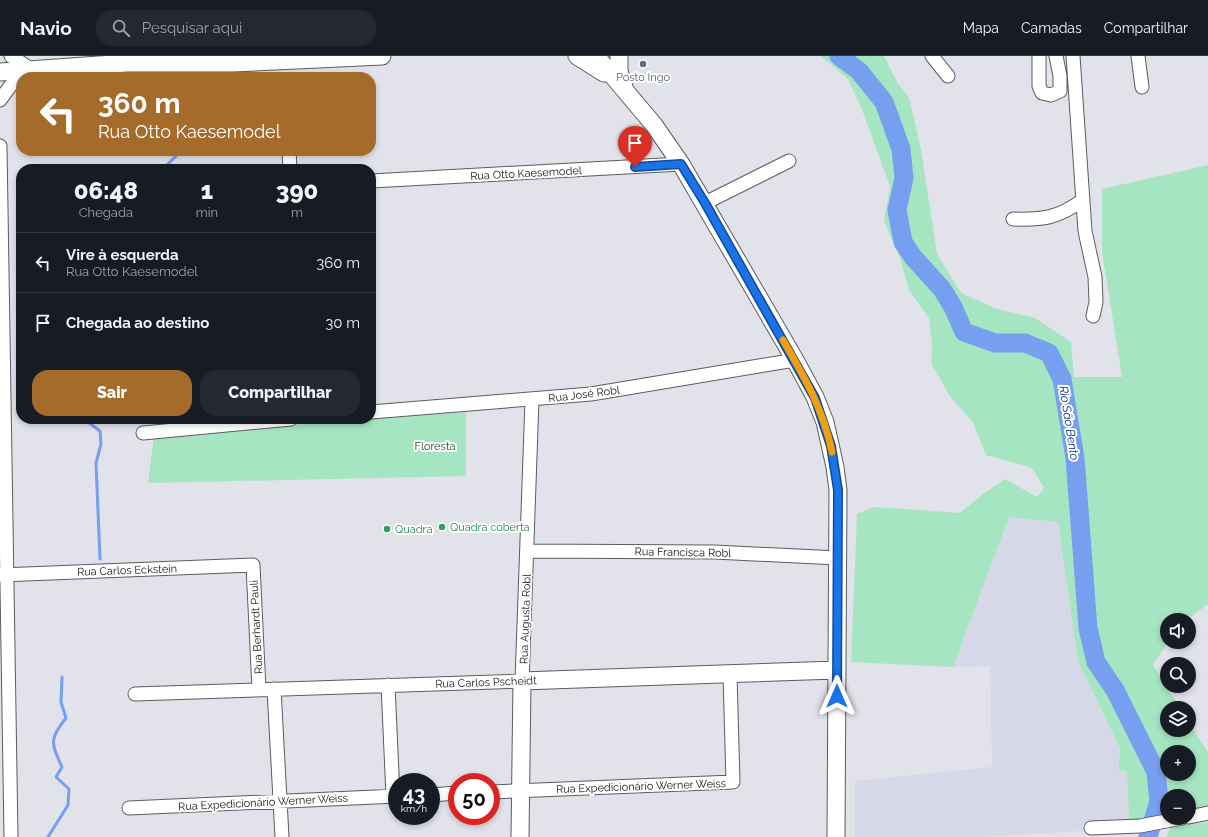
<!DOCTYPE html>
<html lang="pt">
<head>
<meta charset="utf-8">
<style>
	:root { --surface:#171b24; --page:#242831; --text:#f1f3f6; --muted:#9ea1a6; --line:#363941; --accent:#a56b2b }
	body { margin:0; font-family:Raleway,sans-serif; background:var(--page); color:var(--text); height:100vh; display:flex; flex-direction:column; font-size:15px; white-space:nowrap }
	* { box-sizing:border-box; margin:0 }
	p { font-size:13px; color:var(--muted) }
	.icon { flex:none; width:22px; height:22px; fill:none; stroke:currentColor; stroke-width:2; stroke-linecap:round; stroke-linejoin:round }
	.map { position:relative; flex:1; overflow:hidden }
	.sheet { position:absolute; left:16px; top:108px; width:360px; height:260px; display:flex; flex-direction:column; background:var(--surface); border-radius:16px; box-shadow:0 2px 6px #0003 }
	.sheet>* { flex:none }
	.hud { position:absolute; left:16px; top:16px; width:360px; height:84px; border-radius:16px; box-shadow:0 2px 6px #0003; background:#a56b2b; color:#fff; overflow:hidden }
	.tools { position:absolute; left:1160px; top:557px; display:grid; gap:8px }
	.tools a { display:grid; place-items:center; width:36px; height:36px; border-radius:50%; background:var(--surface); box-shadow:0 2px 6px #0003; font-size:20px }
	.speed { position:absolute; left:388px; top:717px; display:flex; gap:8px; font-size:20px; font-weight:700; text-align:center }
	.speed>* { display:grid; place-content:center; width:52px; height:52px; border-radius:50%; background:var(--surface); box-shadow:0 2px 6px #0003; line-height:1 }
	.speed small { font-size:10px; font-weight:400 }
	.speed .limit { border:6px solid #d22; background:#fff; color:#111 }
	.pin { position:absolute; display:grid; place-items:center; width:34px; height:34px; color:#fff; margin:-41px -17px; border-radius:50% 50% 50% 0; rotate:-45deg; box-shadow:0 0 4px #0007 }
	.pin .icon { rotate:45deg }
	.me { position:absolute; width:44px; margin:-22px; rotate:0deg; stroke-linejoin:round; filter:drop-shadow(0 0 3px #0008) }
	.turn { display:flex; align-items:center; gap:14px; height:84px; padding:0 16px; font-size:18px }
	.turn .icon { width:52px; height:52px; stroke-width:2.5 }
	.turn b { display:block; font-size:28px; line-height:34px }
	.eta { display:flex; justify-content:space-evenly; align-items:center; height:68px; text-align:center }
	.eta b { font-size:24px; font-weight:800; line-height:28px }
	.primary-button { display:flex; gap:8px; margin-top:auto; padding:8px 16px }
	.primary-button a { flex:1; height:46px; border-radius:16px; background:var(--accent); color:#fff; font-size:16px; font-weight:800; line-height:46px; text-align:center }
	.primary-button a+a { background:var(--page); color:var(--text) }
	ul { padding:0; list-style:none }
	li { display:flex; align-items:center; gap:12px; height:60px; padding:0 16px; border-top:1px solid var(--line) }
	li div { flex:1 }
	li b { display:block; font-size:15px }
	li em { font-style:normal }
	header { display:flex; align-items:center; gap:24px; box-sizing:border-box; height:56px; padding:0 20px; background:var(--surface); border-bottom:1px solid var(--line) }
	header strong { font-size:19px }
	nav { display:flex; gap:22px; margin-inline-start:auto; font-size:14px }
	.search { width:280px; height:36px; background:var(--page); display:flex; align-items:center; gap:10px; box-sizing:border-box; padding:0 14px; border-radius:16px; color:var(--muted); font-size:15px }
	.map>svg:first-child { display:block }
</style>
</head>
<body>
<header>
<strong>Navio</strong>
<div class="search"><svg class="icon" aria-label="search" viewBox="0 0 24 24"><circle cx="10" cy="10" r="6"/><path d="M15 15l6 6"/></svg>Pesquisar aqui</div>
<nav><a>Mapa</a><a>Camadas</a><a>Compartilhar</a></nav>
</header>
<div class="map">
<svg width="1208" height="781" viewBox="0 0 1208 781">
	<rect width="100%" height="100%" fill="#e1e2ea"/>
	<path fill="#d6d8e7" d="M1009 461 1058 466 1078 605 1121 696 1119 702 1127 715 1129 765 1093 766 1083 769V775L978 781H855V725L992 711 990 610 953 611Z"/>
	<path fill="#a6e5c1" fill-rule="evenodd" d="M821 0H884L898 28 909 41 921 94 937 198 961 237 997 253 1035 262 1071 286 1074 321H1122L1102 196V133L1208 109V548L1186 564H1167L1168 586 1153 609 1180 652H1167V674H1189V666L1208 697V750L1189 755V740H1167V759L1129 765 1127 715H1119V702L1121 695 1078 605 1058 466 1009 461 953 611 851 606 857 458 874 451 960 457 982 439 1005 423 1037 441 1044 432 1032 412 986 399 973 366 951 342 931 307 932 289 929 262 909 234 900 202 884 165 890 130 861 51 848 23ZM1167 696H1189V718H1167Z
		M466 356V420L148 427 154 379Z
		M1208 766V781H1166L1171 771Z"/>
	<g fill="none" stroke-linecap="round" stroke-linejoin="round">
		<path stroke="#779fef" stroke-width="3" d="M163 113 181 95
			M84 363 100 375 101 388 96 407 100 503
			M48 781 68 749 69 733 56 721 62 711C51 687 49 683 66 662L61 646 62 621"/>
		<path stroke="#779fef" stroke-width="19" d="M839 0 859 15 884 46 901 93 904 122 897 154 903 186 913 201 942 233 953 251 964 276 995 287H1025L1049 297 1062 323 1075 402 1088 572 1096 606 1115 634 1156 716 1159 745 1148 781"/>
		<defs>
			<path id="minor" d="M11 0 32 14
				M932 0 948 20
				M1039 0V30L1042 37 1051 39 1060 35V20L1056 0
				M1073 0 1085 175 1095 221 1096 246 1093 260
				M1138 0 1142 31
				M0 44 14 25 30 15
				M0 90 11 781
				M289 95 290 113
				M371 125 681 108
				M705 147 789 105
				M1013 163C1043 164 1058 162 1083 144
				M371 356 591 338 795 304
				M143 377 291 363
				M527 495 714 496 838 502
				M0 519 253 509 259 634
				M388 629 393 740
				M274 633 282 781
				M135 638 522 625 532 344
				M491 736 733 726 730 618
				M431 739 457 737
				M129 752 397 740
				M1189 761 1208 757
				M1091 772 1140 770 1182 762"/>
			<path id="major" d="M577 0 604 17
				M596 0 654 69 681 108 795 304 815 341 825 366 835 411 838 434 836 781
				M619 0V15L624 31
				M130 7H233L382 0
				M0 16 141 6
				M520 781 522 625 837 614"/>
		</defs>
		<use href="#minor" stroke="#5b5c62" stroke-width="15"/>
		<use href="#major" stroke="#5b5c62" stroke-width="19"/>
		<use href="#minor" stroke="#fff" stroke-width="13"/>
		<use href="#major" stroke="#fff" stroke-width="17"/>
	</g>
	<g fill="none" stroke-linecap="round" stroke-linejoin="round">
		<defs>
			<path id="route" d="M635 111 681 108 705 147 815 342 831 390 838 434 837 640"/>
		</defs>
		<use href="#route" stroke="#114b97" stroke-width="10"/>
		<use href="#route" stroke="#1a73e8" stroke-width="7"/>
		<path stroke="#f59e0b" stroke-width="7" d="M783 284C804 320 824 355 832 396"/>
	</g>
	<circle fill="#5c6f8a" stroke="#fff" stroke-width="1.5" cx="643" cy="8" r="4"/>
	<g fill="#2e9e5b" stroke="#fff" stroke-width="1.5">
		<circle cx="442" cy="471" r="4"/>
		<circle cx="387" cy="473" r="4"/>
	</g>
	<g text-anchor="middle" stroke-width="4" stroke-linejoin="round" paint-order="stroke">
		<g font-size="11" fill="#4e5e75" stroke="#fff">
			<text x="643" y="25">Posto Ingo</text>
		</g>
		<g font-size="11" fill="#151518" stroke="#fff">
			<text transform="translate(526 117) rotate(-3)" y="4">Rua Otto Kaesemodel</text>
			<text transform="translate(584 338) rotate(-7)" y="4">Rua José Robl</text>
			<text transform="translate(683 496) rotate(1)" y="4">Rua Francisca Robl</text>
			<text transform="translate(127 514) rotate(-2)" y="4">Rua Carlos Eckstein</text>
			<text transform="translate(525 563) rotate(-88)" y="4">Rua Augusta Robl</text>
			<text transform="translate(256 571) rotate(-93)" y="4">Rua Berhardt Pauli</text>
			<text transform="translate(486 626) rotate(-2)" y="4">Rua Carlos Pscheidt</text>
			<text transform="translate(641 730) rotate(-2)" y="4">Rua Expedicionário Werner Weiss</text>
			<text transform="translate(263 746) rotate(-3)" y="4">Rua Expedicionário Werner Weiss</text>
		</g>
		<g font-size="11" fill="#1b4731" stroke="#fff">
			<text x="435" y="394">Floresta</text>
		</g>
		<g font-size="11" fill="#27864d" stroke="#fff" text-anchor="start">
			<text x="450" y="475">Quadra coberta</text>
			<text x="395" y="477">Quadra</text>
		</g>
		<g font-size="12" font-style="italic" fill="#052882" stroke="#fff">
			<text transform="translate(1069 367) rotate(81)" y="4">Rio São Bento</text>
		</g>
	</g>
</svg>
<div class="tools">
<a><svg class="icon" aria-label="sound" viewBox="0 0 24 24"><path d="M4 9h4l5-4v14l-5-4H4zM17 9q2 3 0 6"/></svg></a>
<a><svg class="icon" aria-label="search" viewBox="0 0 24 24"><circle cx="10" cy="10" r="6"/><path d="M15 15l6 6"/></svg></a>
<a><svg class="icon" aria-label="layers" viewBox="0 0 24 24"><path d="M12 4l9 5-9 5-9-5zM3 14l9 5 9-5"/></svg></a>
<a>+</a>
<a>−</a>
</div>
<div class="speed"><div>43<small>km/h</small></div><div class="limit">50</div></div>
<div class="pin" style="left:635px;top:111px;background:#d93025"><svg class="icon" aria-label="arrive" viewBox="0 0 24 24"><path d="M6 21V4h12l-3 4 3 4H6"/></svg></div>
<svg class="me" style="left:837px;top:640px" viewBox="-20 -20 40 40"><path d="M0-17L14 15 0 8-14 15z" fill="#1a73e8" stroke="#fff" stroke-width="4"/></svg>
<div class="hud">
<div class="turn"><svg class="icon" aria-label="left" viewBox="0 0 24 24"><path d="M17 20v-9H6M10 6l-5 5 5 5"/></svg><div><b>360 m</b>Rua Otto Kaesemodel</div></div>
</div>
<section class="sheet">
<div class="eta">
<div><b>06:48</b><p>Chegada</p></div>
<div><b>1</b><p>min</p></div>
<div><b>390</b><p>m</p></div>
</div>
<ul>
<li><svg class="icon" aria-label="left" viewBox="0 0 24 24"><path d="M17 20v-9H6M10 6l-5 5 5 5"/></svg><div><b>Vire à esquerda</b><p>Rua Otto Kaesemodel</p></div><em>360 m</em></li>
<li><svg class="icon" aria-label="arrive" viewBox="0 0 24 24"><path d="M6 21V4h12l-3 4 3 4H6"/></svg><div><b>Chegada ao destino</b></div><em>30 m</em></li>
</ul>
<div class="primary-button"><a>Sair</a><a>Compartilhar</a></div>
</section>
</div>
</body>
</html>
